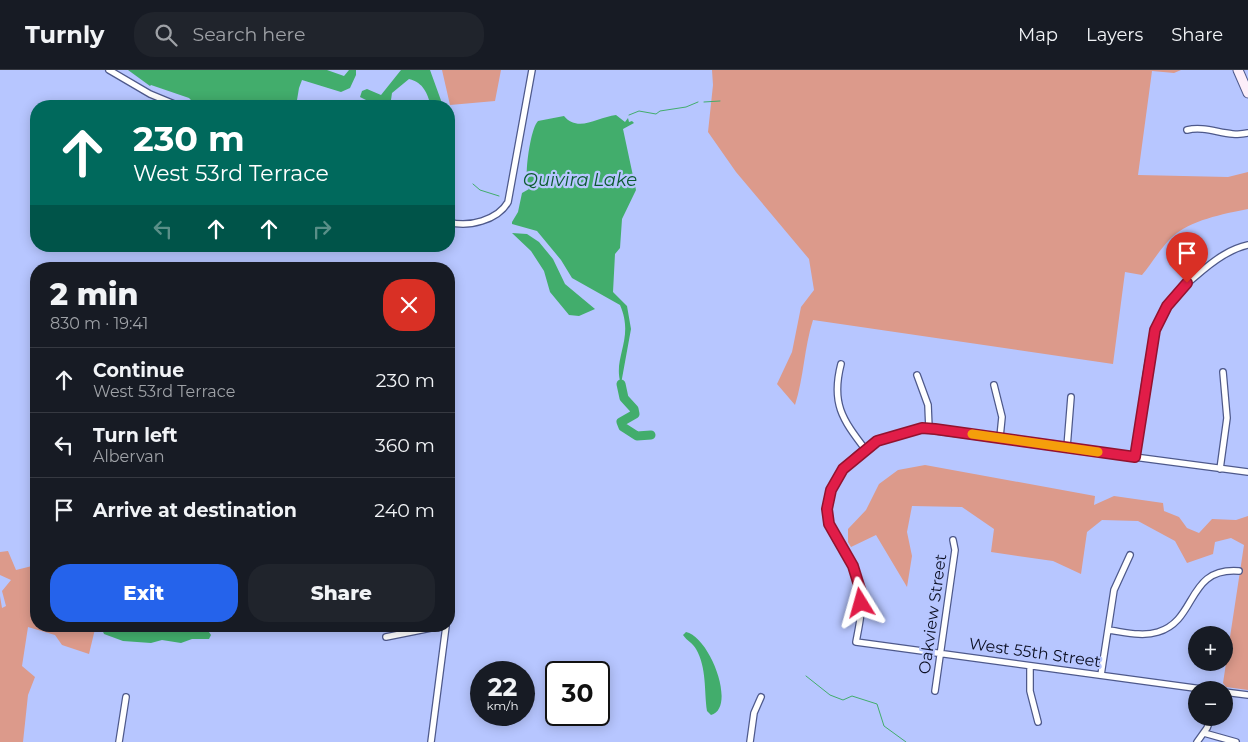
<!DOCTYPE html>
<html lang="en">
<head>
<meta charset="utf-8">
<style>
	:root { --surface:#171b24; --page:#20242c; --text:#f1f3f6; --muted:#9ea1a6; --line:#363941; --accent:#2563eb }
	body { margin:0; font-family:Montserrat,sans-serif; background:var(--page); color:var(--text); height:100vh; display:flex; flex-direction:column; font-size:19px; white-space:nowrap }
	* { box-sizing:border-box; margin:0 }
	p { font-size:16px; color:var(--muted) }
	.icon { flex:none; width:28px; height:28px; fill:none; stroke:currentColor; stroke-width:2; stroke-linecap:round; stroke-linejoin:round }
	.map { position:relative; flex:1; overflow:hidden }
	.drawer { position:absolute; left:30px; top:192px; width:425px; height:370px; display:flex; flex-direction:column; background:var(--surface); border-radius:20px; box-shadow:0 2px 12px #0003 }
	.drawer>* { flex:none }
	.banner { position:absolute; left:30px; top:30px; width:425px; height:152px; border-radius:20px; box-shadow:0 2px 12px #0003; background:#00695c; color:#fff; overflow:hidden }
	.fabs { position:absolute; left:1188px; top:556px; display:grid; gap:10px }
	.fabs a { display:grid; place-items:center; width:45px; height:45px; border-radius:50%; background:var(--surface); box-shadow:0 2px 12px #0003; font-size:25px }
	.speed { position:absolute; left:470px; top:591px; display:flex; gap:10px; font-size:25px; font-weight:700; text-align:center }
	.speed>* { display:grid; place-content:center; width:65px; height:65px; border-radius:50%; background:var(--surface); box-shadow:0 2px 12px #0003; line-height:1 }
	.speed small { font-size:12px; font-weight:400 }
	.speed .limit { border:2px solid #111; border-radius:8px; background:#fff; color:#111 }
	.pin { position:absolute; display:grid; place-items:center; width:42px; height:42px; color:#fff; margin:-51px -21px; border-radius:50% 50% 50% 0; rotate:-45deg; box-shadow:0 0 5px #0007 }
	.pin .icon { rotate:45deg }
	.me { position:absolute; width:55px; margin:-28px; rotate:352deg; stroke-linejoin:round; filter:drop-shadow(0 0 4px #0008) }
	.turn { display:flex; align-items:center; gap:18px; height:105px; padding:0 20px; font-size:22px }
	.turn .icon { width:65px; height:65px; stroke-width:2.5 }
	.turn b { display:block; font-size:35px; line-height:42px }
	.lanes { display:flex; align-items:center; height:48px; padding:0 20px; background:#0003; justify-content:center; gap:25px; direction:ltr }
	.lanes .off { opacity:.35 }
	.round { display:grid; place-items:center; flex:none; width:52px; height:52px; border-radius:20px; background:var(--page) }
	.summary { display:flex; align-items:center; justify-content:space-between; height:85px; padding:0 20px }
	h1 { font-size:30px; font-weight:800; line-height:38px }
	.cta { display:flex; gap:10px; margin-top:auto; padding:10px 20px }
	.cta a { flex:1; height:58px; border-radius:20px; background:var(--accent); color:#fff; font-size:20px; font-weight:800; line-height:58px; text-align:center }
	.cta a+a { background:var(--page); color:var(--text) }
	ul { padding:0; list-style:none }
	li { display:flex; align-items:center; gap:15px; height:65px; padding:0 20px; border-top:1px solid var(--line) }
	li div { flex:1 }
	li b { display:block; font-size:19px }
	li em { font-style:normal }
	header { display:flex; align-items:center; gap:30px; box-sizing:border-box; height:70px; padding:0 25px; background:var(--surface); border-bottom:1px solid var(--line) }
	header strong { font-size:24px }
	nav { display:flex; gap:28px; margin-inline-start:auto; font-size:18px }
	.search { width:350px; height:45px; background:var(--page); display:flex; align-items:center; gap:12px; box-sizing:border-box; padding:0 18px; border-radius:20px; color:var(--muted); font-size:19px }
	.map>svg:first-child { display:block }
</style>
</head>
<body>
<header>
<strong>Turnly</strong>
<div class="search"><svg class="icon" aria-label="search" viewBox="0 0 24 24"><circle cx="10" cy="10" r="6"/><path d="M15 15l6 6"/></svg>Search here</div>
<nav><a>Map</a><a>Layers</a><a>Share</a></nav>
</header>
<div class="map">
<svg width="1248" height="672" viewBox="0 0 1248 672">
	<rect width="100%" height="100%" fill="#b7c6ff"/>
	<path fill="#dc9a8b" d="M442 0H501L495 31 450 35Z
		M712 0H1181L1174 3 1152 1 1138 105 1228 107 1248 102V139C1223 144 1190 150 1171 168 1160 179 1152 193 1142 205L1125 202 1113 294 813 250C804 278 804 307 795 335L777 314 792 282 801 237 814 220 809 189 736 102 708 62 713 15Z
		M925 395 1095 426 1094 435 1114 426 1163 433 1164 441 1179 447 1187 458 1199 463 1212 449 1236 450 1248 446V620L1226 617 1223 613 1244 475 1231 468 1215 472 1213 484 1187 493 1175 471 1138 451 1102 450 1087 462 1081 504 1053 491 991 482 994 459 962 437 912 436 907 462 912 486 907 517 876 465 851 477 848 472V459L866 440 879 414 898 400Z
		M8 481 16 500 36 495V556H94L95 559 89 584 62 575 55 565 28 557 22 596 35 607 28 625 23 672H0V526L2 538 6 536 2 521 11 510 0 505V482Z"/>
	<path fill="#42ad6c" d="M128 0H327L344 6 349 0H356V5L350 18 341 22 302 10 299 18 296 36H265L248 33 207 36 195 34 189 28 151 15 150 16Z
		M401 0H430L443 36H431C427 23 424 13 409 9L392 23 391 30 394 36H378L360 27 362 21 367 19 381 25Z
		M616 45 625 52 628 48 629 52 632 51 634 53 623 59 636 120 622 149 620 178 615 184 613 222 627 236 631 259 621 314C612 288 635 269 620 235L572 208 561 190 537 161 512 154V152L518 142 522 123 529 119C523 111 530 59 538 51L564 46C578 63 598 47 616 45Z
		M512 163 527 164 539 172 553 189 565 214 595 239 579 246 569 245 550 222 544 201 531 181Z
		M205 556 211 565 209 569H192L181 573 162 570 151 573 123 571 104 564 101 557Z
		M686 562C710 567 737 638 711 645L707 641C704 621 707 598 696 579 693 573 687 571 683 565Z"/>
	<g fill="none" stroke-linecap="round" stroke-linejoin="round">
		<path stroke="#42ad6c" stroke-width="1" d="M704 32 720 31
			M629 45 639 41 656 44 660 41 686 37 698 32
			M473 114 480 120 499 126
			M806 606 830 625 843 630 852 626 877 634 884 656 906 672"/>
		<path stroke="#42ad6c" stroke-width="9" d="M621 314 624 328 634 339 635 344 621 352 623 357 637 366 651 365"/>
		<defs>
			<path id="minor" d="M109 0 150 24 179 36
				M1187 60C1208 55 1227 68 1248 63
				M449 152C468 158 498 150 508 132L532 0
				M841 294C831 333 842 349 865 379
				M917 305 928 335 929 359
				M994 315 1002 347 1000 367
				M1067 377 1071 327
				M1135 387C1142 347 1146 266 1167 235 1176 222 1190 211 1202 201 1216 189 1230 179 1248 175
				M1220 399 1227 348 1223 302
				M1108 560C1124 562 1142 567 1158 562 1198 550 1186 497 1239 501
				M386 567 441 556
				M1030 596V621L1038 652
				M1101 605 1114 520 1130 485
				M1209 620 856 572C859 556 863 539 861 522 858 494 836 477 829 454 820 420 849 385 878 371 891 364 907 362 922 359L1248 402
				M935 621 955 480 953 470
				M1224 622 1248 625
				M1204 663 1236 672
				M119 672 126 627
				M431 672 446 556
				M750 672 754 643 761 627
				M1197 672 1207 658 1211 648"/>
			<path id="secondary" d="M1238 0 1248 23"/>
		</defs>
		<use href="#minor" stroke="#4e598b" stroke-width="8"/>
		<use href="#secondary" stroke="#4e598b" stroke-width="11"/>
		<use href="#minor" stroke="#fff" stroke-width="5.5"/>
		<use href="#secondary" stroke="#fceef9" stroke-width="9"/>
	</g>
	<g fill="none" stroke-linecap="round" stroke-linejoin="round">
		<defs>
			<path id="route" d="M861 533V522L853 496 829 454 827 439 831 420 843 399 877 371 922 358 935 359 1135 387 1155 260 1167 236 1187 213"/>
		</defs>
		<use href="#route" stroke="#92132f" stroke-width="12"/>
		<use href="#route" stroke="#e11d48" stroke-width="9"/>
		<path stroke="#f59e0b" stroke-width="9" d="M972 364 1098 382"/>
	</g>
	<g text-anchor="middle" stroke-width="4.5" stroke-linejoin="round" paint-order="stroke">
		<g font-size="16" fill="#0b0e22" stroke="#b7c6ff">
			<text transform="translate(932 544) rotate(-82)" y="6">Oakview Street</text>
			<text transform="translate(1035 582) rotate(8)" y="6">West 55th Street</text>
		</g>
		<g font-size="18" font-style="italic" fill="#0c5b31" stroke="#b7c6ff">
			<text x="580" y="116">Quivira Lake</text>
		</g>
	</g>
</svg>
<div class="fabs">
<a>+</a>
<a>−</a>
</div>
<div class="speed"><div>22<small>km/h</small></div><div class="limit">30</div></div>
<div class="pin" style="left:1187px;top:213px;background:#d93025"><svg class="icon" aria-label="arrive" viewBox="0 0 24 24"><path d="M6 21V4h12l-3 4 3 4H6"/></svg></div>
<svg class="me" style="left:861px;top:533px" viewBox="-20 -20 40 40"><path d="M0-17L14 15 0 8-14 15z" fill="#e11d48" stroke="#fff" stroke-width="4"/></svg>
<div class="banner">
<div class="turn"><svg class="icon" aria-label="ahead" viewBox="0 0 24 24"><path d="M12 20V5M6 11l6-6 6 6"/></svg><div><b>230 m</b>West 53rd Terrace</div></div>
<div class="lanes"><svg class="icon off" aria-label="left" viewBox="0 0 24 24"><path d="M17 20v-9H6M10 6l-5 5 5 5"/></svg><svg class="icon" aria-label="ahead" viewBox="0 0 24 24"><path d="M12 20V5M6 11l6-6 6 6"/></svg><svg class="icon" aria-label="ahead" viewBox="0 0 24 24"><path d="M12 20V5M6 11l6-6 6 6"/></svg><svg class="icon off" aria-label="right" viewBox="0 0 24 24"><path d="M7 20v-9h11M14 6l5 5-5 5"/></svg></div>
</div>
<section class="drawer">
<div class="summary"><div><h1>2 min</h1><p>830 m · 19:41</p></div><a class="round" style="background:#d93025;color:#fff"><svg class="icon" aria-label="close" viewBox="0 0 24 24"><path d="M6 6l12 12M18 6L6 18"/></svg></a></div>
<ul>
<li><svg class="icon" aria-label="ahead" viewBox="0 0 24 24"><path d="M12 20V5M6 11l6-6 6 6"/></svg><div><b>Continue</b><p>West 53rd Terrace</p></div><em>230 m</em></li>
<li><svg class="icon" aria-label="left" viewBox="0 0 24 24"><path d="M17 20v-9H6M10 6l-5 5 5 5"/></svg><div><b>Turn left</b><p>Albervan</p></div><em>360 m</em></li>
<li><svg class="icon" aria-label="arrive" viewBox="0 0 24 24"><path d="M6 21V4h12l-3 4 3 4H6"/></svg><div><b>Arrive at destination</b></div><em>240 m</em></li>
</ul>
<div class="cta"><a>Exit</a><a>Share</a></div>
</section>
</div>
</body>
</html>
